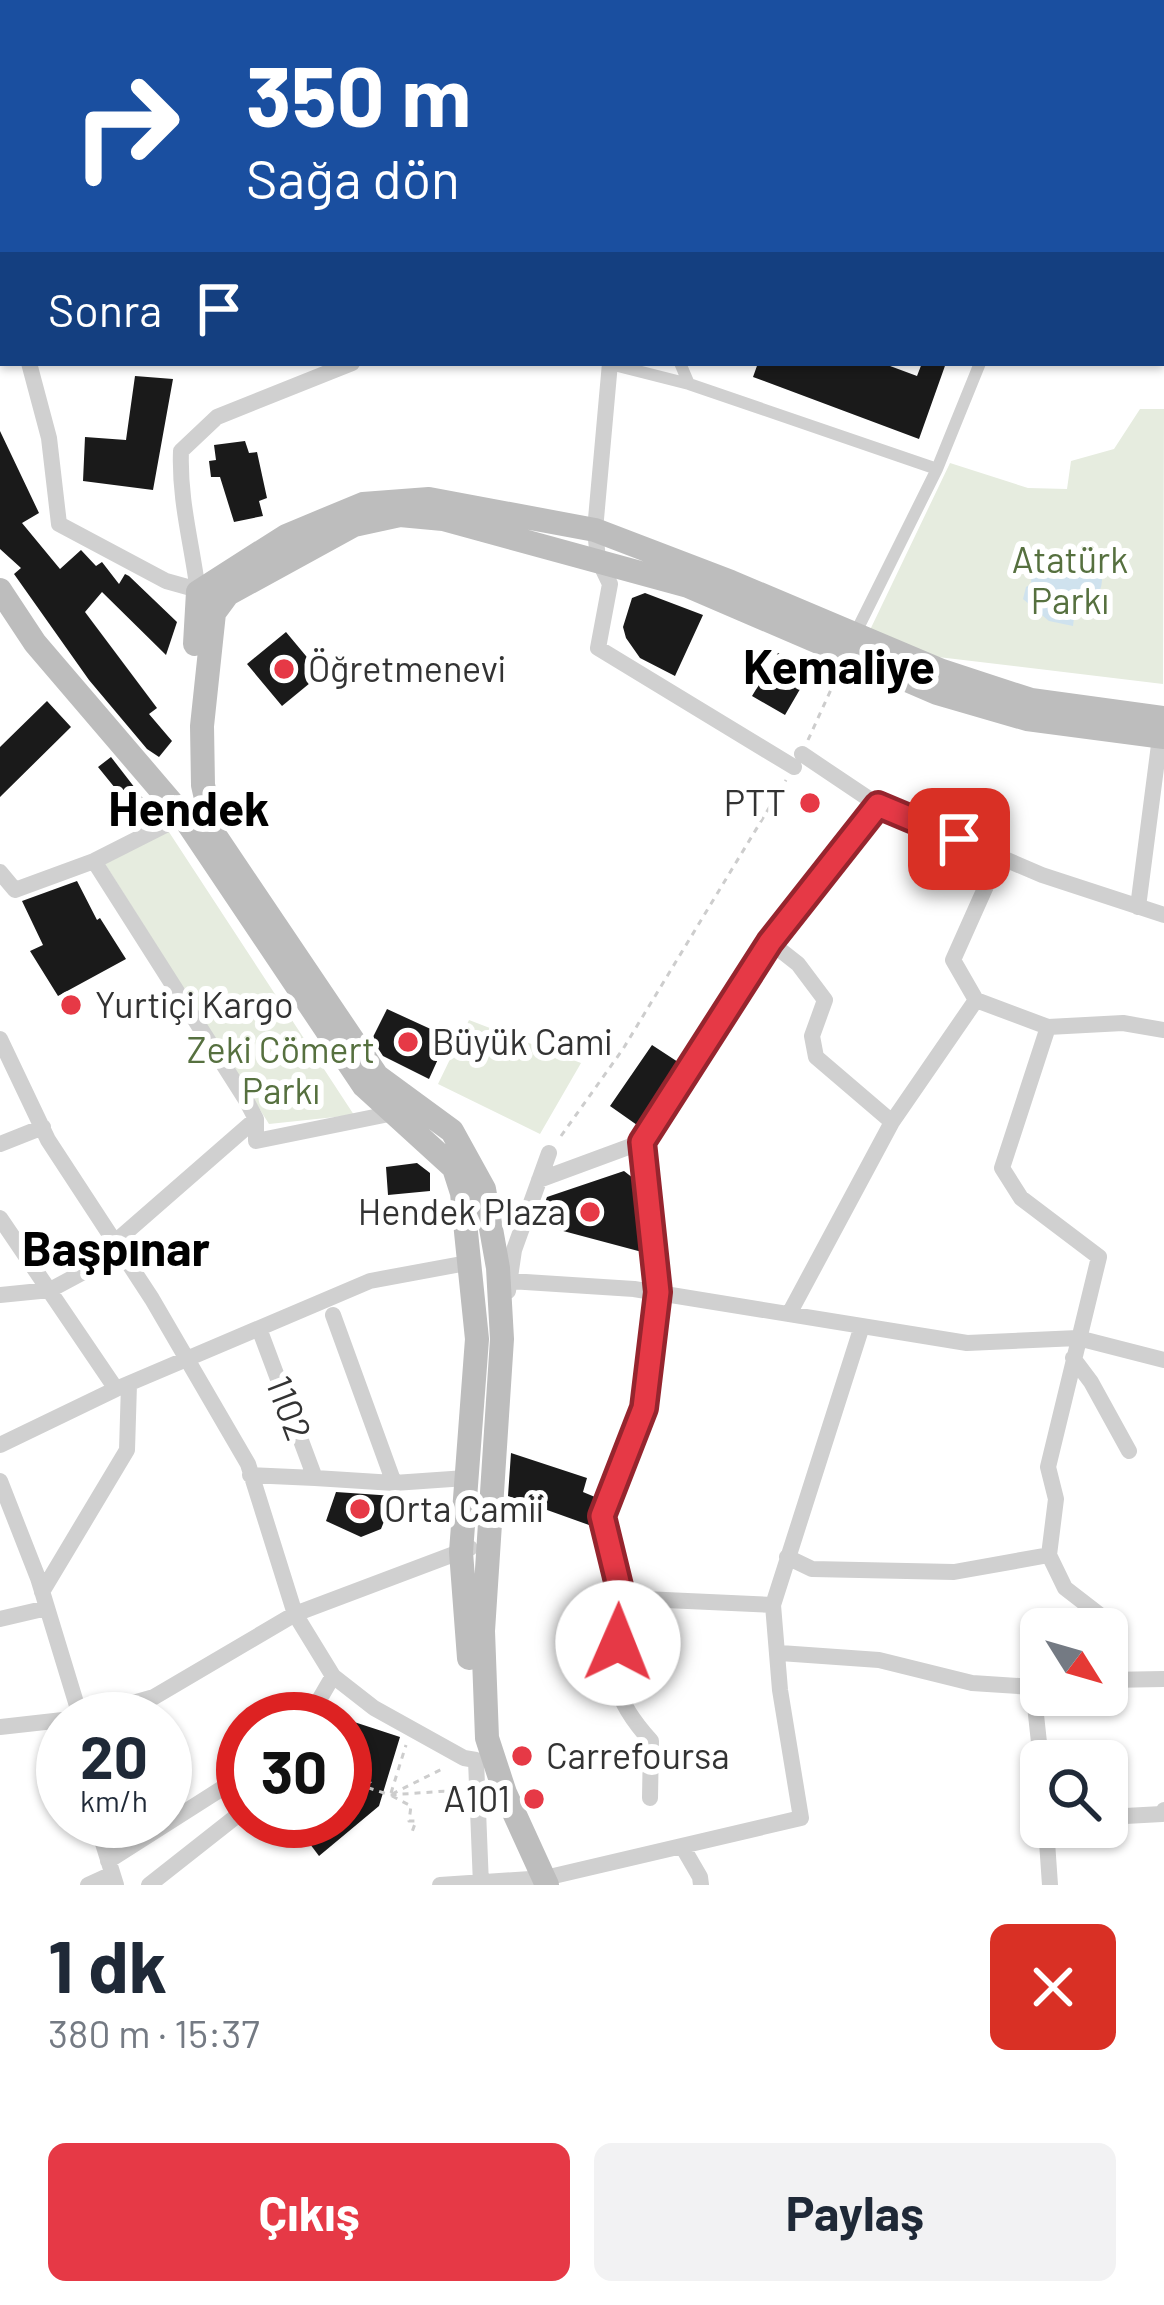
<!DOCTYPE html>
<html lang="tr">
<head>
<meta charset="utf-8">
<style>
	:root { --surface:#fff; --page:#f2f2f3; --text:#1f2937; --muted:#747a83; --accent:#e63946 }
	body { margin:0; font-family:Barlow,sans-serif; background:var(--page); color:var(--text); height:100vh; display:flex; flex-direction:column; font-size:45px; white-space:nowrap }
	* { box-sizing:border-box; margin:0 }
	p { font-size:39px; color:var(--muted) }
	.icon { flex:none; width:66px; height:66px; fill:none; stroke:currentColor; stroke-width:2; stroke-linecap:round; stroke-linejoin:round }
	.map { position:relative; height:1885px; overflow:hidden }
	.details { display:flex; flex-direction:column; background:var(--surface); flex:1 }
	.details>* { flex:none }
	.banner { position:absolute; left:0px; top:0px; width:1164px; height:366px; box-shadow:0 3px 9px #0004; background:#1a4fa0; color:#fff; overflow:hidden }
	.needle { width:78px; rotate:127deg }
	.controls { position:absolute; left:1020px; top:1608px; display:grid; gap:24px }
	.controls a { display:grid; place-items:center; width:108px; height:108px; border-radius:18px; background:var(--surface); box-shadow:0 3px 9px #0004; font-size:60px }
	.speed { position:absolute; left:36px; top:1692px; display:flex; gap:24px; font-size:60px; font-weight:700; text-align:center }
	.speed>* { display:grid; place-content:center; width:156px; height:156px; border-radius:50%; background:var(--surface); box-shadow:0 3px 9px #0004; line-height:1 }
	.speed small { font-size:30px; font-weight:400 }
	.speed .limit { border:18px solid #d22; background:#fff; color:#111 }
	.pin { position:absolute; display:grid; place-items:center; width:102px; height:102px; color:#fff; margin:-51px; border-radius:24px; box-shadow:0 6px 18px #0006 }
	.me { position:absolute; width:132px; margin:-66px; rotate:1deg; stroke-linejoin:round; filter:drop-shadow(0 0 9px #0008) }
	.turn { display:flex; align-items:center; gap:42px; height:252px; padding:0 48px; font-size:54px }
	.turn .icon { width:156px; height:156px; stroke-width:2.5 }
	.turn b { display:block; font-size:84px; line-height:102px }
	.then { display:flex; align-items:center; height:114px; padding:0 48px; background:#0003; gap:24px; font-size:45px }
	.round { display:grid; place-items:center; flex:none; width:126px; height:126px; border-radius:18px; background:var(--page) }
	.overview { display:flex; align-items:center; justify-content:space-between; height:204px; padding:0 48px }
	h1 { font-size:72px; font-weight:700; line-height:90px }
	.primary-button { display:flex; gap:24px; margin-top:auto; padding:24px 48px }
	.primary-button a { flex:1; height:138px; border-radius:18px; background:var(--accent); color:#fff; font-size:48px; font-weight:700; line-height:138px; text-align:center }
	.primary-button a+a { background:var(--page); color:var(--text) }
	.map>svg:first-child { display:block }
</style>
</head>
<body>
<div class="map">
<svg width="1164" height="1885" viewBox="0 0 1164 1885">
	<rect width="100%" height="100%" fill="#fff"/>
	<path fill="#e6ecdf" d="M1140 409H1164L1163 684 938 657 870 630 950 463 1028 488 1067 489 1071 461 1114 449Z
		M167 829 354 1115 269 1124 102 859Z
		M469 1020 581 1063 540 1134 438 1084Z"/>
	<path fill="#cfe2ee" d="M1066 555 1088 559 1102 574C1103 592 1096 603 1076 603L1073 626 1049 621 1023 599 1026 587 1031 584 1032 566 1052 559 1063 562Z"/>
	<path fill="#1a1a1a" d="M758 363H882L917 376 922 363H946L919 439 753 377Z
		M135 376 173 379 153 490 83 481 85 437 126 440Z
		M0 431 39 513 22 523 60 569 81 550 96 566 102 562 119 584 125 574 129 576 177 622 166 655 102 592 85 612 157 708 149 714 172 741 159 757 147 749 89 680 14 574 21 568 0 549Z
		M245 441 249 453 257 452 267 498 259 501 263 516 234 522 220 477H211L209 461 216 460 214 445Z
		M645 593 703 615 675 676 640 658 626 638 623 627 632 598Z
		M286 632 321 674 282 706 247 664Z
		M778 653 810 672 785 715 752 696Z
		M47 701 71 727 0 797V747Z
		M111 757 152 810 141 820 98 767Z
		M77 881 97 920 100 918 126 959 58 996 30 951 43 945 22 901Z
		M387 1009 448 1037 429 1079 383 1056 372 1039Z
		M652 1045 678 1062 637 1125 610 1106Z
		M417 1163 430 1173V1191L388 1195 386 1167Z
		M624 1171 633 1178 642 1252 552 1228 535 1229 547 1197Z
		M511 1453 587 1478 583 1492 595 1497 589 1525 508 1496Z
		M336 1492 394 1496 381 1529 361 1537 326 1521Z
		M345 1719 400 1737 379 1806 319 1856 307 1840 328 1821H345V1806L372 1782 345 1773Z"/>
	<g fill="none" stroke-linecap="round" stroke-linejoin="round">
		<path stroke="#cdcdcd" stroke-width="3" stroke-dasharray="6 6" stroke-linecap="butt" d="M808 740 839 672
			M561 1136 623 1049 786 780
			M345 1780 390 1795 461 1790
			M391 1793 406 1745
			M392 1794 442 1769
			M392 1796 411 1806 409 1821H416L412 1832"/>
		<path stroke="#d0d0d0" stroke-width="12" d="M1019 0 1030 3
			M1116 3 1117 0
			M680 363 689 384
			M610 364 689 384 937 469
			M855 634 937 469 980 363"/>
		<path stroke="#d0d0d0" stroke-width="16" d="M127 0 128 3
			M448 3 449 0
			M733 3 734 0
			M821 3V0
			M0 131H3
			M1161 236 1164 237
			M0 266 3 274
			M29 363 49 438 59 524 166 581 209 593
			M610 363 595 530 598 559 610 584 598 648 794 767
			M198 592C192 544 179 500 181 451L217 417 352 363
			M802 754 878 805 1042 875 1164 915
			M878 805 770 942 798 964 825 1000 812 1036 816 1057 892 1122
			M999 857 953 960 976 1000 1048 1027
			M94 861 246 1100 256 1119V1141L394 1113
			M0 872 15 890 94 861 183 816
			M1138 907 1160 737
			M0 1039 48 1140 152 1299 248 1464 295 1614 333 1676 374 1708 464 1758 476 1760 481 1885
			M0 1144 43 1127
			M539 1180 642 1142
			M0 1218 116 1389
			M115 1242 256 1119
			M510 1281 634 1289 967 1343 1078 1338 1164 1360
			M508 1291 514 1250 549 1153
			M0 1295 50 1290 121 1252
			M789 1314 892 1122 976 1000
			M333 1315 394 1483
			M260 1331 315 1478 394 1483 466 1478
			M1073 1358 1091 1382 1129 1451
			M0 1445 116 1389 370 1281 467 1263
			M250 1475 315 1478
			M0 1481 38 1578 81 1719
			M1049 1555 1056 1499 1048 1467 1099 1257 1021 1198 1002 1168 1048 1027 1123 1023 1164 1030
			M787 1557 812 1569 954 1572 1049 1555 1065 1588 1109 1622
			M42 1592 127 1450 129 1384
			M622 1598 601 1516 644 1408 659 1293 642 1142 770 942
			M0 1619 47 1608
			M780 1653 879 1660 972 1683 1033 1687 1041 1761
			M1107 1680 1164 1679
			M77 1719 154 1697 295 1614 470 1548
			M308 1719 333 1676
			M0 1727 63 1720
			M650 1798 651 1741C601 1686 616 1667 622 1598L773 1605
			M1107 1817 1162 1814 1164 1810
			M96 1821 116 1885
			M1046 1827 1050 1885
			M682 1846 700 1877 701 1885
			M108 1861 243 1775
			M88 1885 112 1874
			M149 1885 243 1811
			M440 1885 545 1878 801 1818 780 1690 773 1605 862 1326"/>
		<path stroke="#bdbdbd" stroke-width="24" d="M0 590 35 643 183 816 364 1086 454 1168 462 1193 477 1339 461 1552 469 1658
			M195 644 198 592 286 536 363 504 429 499 595 530 731 582 942 671 1031 700 1164 718
			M547 1885 505 1793 487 1738 483 1631 502 1339 498 1268 484 1189 452 1131 377 1076 214 834 203 785 202 726 214 613 228 594 354 525 400 515 443 519 688 586 937 693 1027 719 1164 737"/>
	</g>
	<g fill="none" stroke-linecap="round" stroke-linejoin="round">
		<defs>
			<path id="route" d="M618 1643 622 1598 602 1516 644 1408 658 1292 642 1142 770 942 878 805 959 839"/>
		</defs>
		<use href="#route" stroke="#96252e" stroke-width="30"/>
		<use href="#route" stroke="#e63946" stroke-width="21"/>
	</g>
	<g fill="#e63946" stroke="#fff" stroke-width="4.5">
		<circle cx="284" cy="669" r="12"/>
		<circle cx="810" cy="803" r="12"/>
		<circle cx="71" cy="1005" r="12"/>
		<circle cx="408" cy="1042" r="12"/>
		<circle cx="590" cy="1212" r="12"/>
		<circle cx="360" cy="1509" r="12"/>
		<circle cx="522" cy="1756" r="12"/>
		<circle cx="534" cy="1799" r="12"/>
	</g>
	<g text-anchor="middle" stroke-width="12" stroke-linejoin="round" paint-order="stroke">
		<g font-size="36" fill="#56703f" stroke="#fff">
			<text x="1070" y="573">Atatürk<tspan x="1070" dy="41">Parkı</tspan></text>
			<text x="281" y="1063">Zeki Cömert<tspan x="281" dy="41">Parkı</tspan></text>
		</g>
		<g font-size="36" fill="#333" stroke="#fff" text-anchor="start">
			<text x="308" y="682">Öğretmenevi</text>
			<text x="786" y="816" text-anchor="end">PTT</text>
			<text x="95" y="1018">Yurtiçi Kargo</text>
			<text x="432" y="1055">Büyük Cami</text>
			<text x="566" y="1225" text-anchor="end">Hendek Plaza</text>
			<text x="384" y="1522">Orta Camii</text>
			<text x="546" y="1769">Carrefoursa</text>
			<text x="510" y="1812" text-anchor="end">A101</text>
		</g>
		<g font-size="36" fill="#333" stroke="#fff">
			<text transform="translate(289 1408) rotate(69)" y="13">1102</text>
		</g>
		<g font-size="48" font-weight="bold" fill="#000" stroke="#fff">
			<text x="839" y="684">Kemaliye</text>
			<text x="189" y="826">Hendek</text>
			<text x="116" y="1266">Başpınar</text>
		</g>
	</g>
</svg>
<div class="controls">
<a><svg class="needle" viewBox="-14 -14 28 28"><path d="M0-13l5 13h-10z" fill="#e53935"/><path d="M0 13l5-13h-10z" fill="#747a83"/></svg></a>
<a><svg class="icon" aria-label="search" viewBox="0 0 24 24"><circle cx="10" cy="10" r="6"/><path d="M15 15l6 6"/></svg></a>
</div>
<div class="speed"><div>20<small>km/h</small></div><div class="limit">30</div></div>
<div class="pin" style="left:959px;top:839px;background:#d93025"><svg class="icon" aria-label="arrive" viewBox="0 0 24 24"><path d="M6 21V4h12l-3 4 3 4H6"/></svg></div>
<svg class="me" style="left:618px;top:1643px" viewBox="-20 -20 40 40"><circle r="19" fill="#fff"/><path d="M0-13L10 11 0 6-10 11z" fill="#e63946"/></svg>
<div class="banner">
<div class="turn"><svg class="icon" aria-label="right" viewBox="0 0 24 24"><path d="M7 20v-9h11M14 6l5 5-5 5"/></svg><div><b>350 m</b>Sağa dön</div></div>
<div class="then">Sonra<svg class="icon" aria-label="arrive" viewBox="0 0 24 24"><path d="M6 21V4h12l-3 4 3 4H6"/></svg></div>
</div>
</div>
<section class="details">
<div class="overview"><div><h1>1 dk</h1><p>380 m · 15:37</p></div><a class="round" style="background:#d93025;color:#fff"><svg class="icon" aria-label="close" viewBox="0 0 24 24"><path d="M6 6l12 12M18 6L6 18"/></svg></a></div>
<div class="primary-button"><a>Çıkış</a><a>Paylaş</a></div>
</section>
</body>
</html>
